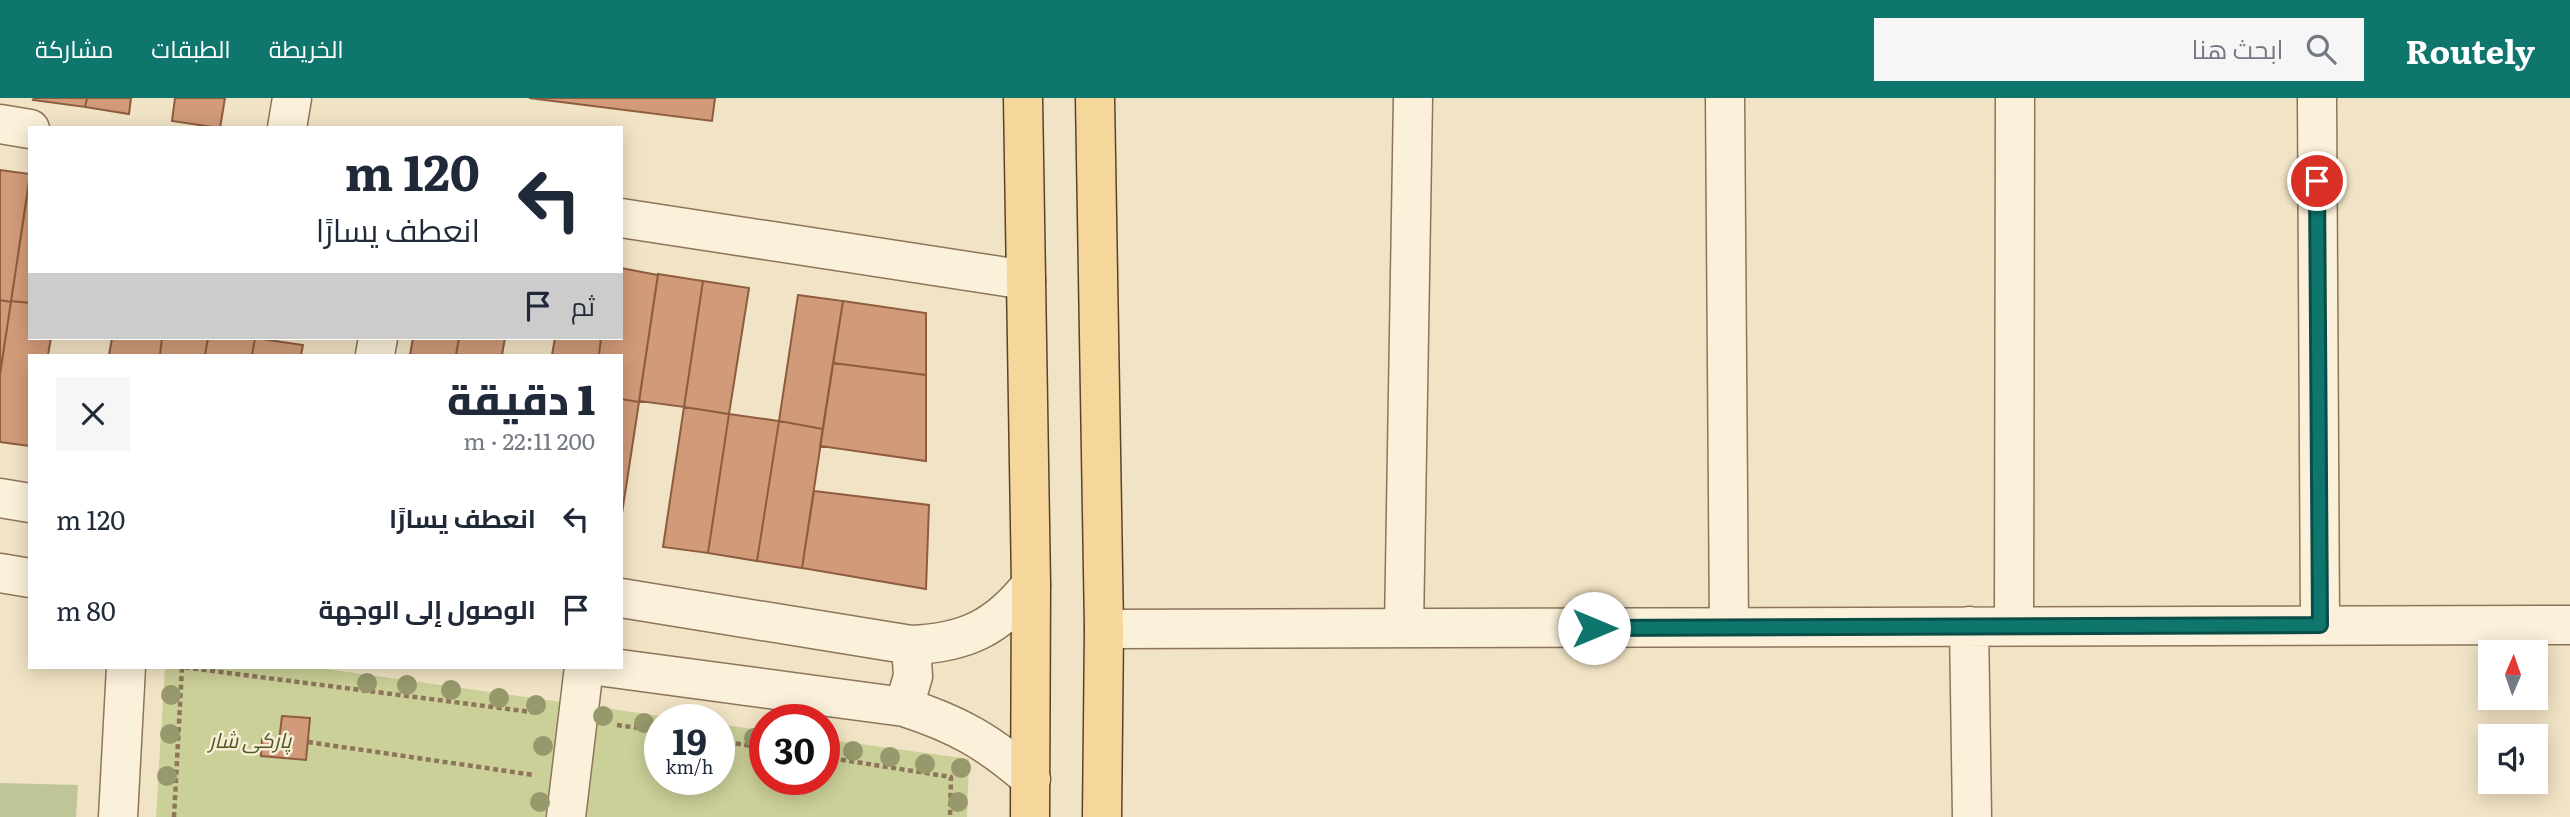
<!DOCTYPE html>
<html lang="ar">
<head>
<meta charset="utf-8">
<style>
	:root { --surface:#fff; --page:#f6f6f7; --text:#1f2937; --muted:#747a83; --accent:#0f766e }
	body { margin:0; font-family:Literata,Cairo,serif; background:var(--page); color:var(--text); direction:rtl; height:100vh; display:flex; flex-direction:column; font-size:26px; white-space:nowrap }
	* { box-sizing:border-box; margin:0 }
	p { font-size:23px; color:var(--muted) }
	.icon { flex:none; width:38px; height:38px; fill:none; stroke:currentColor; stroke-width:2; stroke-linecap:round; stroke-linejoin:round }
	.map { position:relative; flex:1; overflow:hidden; direction:ltr }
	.sheet { position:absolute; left:28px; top:256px; width:595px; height:315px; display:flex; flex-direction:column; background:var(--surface); border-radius:0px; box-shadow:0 4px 18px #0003; direction:rtl }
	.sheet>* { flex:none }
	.hud { position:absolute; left:28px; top:28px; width:595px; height:214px; border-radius:0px; box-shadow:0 4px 18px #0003; direction:rtl; background:#fff; color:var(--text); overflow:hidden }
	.needle { width:46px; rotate:2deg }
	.buttons { position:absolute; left:2478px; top:542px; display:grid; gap:14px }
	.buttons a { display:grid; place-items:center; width:70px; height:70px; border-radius:0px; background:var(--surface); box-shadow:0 4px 18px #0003; font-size:35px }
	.speed { position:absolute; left:644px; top:606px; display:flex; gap:14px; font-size:35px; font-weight:700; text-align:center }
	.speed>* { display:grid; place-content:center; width:91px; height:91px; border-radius:50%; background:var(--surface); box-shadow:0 4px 18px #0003; line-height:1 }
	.speed small { font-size:18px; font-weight:400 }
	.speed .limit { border:10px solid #d22; background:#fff; color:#111 }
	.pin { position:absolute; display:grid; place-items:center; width:60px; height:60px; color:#fff; margin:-30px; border:4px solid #fff; border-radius:50%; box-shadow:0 2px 7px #0007 }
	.me { position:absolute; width:77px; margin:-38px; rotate:90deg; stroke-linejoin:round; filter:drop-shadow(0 0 5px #0008) }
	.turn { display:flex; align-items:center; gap:24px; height:147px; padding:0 28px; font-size:32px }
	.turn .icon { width:91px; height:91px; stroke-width:2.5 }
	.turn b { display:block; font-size:49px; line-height:60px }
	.then { display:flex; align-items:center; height:66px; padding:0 28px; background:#0003; gap:14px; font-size:26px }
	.round { display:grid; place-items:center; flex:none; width:74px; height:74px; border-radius:0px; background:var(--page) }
	.headline { display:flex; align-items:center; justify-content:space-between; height:119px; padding:0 28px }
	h1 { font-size:42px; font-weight:800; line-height:52px }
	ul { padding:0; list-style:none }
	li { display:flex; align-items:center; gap:21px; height:91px; padding:0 28px }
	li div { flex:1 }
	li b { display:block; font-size:26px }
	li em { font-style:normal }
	header { display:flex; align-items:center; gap:42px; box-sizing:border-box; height:98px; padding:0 35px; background:var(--accent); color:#fff }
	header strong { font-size:33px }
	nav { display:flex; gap:38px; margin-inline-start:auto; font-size:24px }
	.search { width:490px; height:63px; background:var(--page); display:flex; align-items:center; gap:18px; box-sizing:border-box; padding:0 24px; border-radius:0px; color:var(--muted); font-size:26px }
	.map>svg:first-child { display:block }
</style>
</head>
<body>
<header>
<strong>Routely</strong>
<div class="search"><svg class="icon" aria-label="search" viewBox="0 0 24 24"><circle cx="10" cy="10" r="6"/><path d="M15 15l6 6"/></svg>ابحث هنا</div>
<nav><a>الخريطة</a><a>الطبقات</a><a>مشاركة</a></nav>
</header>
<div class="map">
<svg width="2570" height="719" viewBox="0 0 2570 719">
	<rect width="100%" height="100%" fill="#f1e3c5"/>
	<path fill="#cbd098" d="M165 569H312L682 621H660V681H719V626L765 633V681H824V641L969 661 967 719H156Z"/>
	<path fill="#c0c598" d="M0 685 78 687 76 719H0Z"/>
	<path fill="#d19b79" stroke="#8e5c3e" stroke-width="2" d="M34 0H87L85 9 33 2Z
		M87 0H131L129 16 85 9Z
		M175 0H225L220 30 172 23Z
		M529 0H715L712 23Z
		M0 72 30 76 11 204 0 202Z
		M30 79V205L11 203Z
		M621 170 658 177 639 304 621 301V257H599L601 240H621Z
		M658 176 703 183 684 309 639 303Z
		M703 183 749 190 729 316 684 309Z
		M798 197 843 203 823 331 779 323Z
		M0 202 11 204 0 275Z
		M11 203 30 205V240H51L48 257H30V348L0 344V277Z
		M843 203 926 215V277L833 265Z
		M112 240H162L160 257H109Z
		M162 240H208L205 257H160Z
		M208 240H255L252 257H205Z
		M255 240 303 247 301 257H252Z
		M413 240H459L456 257H410Z
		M459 240H505L502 257H456Z
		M555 240H601L599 257H552Z
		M833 265 926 277V363L820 348Z
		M621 301 639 304 621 422Z
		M684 309 729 316 708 455 663 449Z
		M729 316 779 323 757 463 708 455Z
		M779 323 823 331 802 470 757 463Z
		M814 393 929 407 926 491 802 470Z
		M282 618 310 620 306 662 261 658 262 641 279 643Z"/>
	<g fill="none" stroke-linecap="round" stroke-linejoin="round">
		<defs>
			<path id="minor" d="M1725 0 1729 529
				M2317 0 2320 527
				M0 26 30 31
				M287 30 292 0
				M621 120 1026 182
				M375 257 378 240
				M0 400 30 405
				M0 475 30 480
				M621 500 911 547C965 545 997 530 1031 487
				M1969 528 1972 719
				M2014 528 2015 0
				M1404 530 1413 0
				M1104 531 2570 527
				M605 569 904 609C957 626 989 644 1031 681
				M904 609 913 578 911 547
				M118 719 126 569
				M566 719 584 569"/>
			<path id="major" d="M1023 0 1031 487 1030 719
				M1095 0 1104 531 1102 719"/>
		</defs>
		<use href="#minor" stroke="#8d745a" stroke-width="41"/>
		<use href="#major" stroke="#5b422e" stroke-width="41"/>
		<path stroke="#8d745a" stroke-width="4.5" stroke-dasharray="5 3.5" stroke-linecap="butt" d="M617 627 660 633
			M719 643 765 650
			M308 644 534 677
			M824 659 951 679 950 719
			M174 719 182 569 539 615"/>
		<use href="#minor" stroke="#fbf0d9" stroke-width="38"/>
		<use href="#major" stroke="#f5d79c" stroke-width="38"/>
	</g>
	<g fill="#97986c">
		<circle cx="367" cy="585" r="10"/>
		<circle cx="407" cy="587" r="10"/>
		<circle cx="451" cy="592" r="10"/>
		<circle cx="171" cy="597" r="10"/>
		<circle cx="499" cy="600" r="10"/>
		<circle cx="536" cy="607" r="10"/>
		<circle cx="603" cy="618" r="10"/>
		<circle cx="644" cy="625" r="10"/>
		<circle cx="170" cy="636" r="10"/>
		<circle cx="754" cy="640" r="10"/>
		<circle cx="543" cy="648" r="10"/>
		<circle cx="853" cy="653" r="10"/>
		<circle cx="890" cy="659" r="10"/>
		<circle cx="925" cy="666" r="10"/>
		<circle cx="961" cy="670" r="10"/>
		<circle cx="167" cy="678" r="10"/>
		<circle cx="540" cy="704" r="10"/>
		<circle cx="958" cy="704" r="10"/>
	</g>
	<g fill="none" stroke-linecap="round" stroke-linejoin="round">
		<defs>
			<path id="route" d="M1594 530 2320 527 2317 83"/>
		</defs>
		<use href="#route" stroke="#0a4d48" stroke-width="18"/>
		<use href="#route" stroke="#0f766e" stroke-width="12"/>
	</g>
	<g text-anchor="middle" stroke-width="5" stroke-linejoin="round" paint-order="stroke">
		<g font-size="21" font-style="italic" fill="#4e5a24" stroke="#f8edd6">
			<text x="250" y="650">پارکی شار</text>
		</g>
	</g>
</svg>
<div class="buttons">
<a><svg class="needle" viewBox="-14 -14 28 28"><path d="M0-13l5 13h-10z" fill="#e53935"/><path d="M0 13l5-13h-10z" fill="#747a83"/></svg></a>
<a><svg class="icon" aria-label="sound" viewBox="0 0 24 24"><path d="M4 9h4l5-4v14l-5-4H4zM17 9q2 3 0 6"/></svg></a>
</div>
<div class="speed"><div>19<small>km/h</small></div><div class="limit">30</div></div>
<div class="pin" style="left:2317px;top:83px;background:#d93025"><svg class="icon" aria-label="arrive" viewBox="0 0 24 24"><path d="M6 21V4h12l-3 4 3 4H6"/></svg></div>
<svg class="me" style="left:1594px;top:530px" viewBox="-20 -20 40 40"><circle r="19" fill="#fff"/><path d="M0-13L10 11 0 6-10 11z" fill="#0f766e"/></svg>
<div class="hud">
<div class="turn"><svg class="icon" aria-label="left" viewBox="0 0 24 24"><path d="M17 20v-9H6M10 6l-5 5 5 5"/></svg><div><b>120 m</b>انعطف يسارًا</div></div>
<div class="then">ثم<svg class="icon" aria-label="arrive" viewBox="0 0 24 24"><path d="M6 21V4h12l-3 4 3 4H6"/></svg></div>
</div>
<section class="sheet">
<div class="headline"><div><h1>1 دقيقة</h1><p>200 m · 22:11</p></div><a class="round"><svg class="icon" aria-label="close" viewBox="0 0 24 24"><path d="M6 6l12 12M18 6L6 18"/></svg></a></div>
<ul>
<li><svg class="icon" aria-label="left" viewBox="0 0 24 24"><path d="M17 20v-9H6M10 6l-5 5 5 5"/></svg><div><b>انعطف يسارًا</b></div><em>120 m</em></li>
<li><svg class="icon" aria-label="arrive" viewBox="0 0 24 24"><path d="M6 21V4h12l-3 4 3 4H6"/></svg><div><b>الوصول إلى الوجهة</b></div><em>80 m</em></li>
</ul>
</section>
</div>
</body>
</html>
